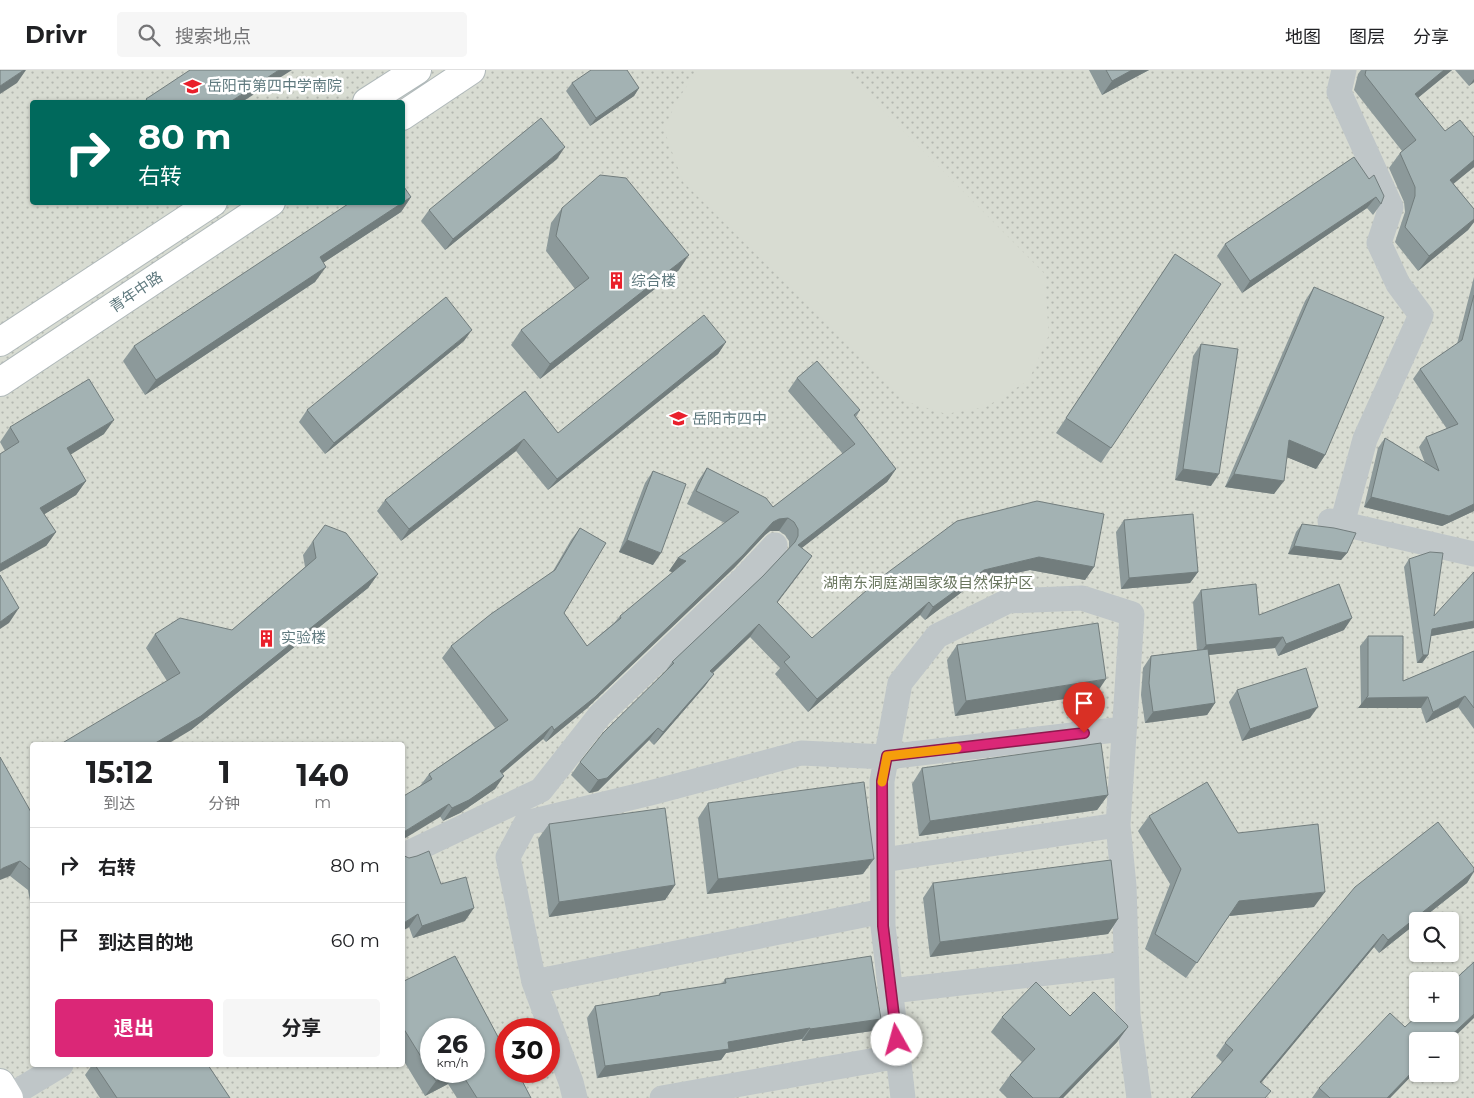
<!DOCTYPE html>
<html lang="zh">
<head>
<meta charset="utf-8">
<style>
	:root { --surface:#fff; --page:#f6f6f6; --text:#202124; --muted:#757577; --line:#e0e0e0; --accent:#db2777 }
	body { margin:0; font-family:Montserrat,"Noto Sans SC",sans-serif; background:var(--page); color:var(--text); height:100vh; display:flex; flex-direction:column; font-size:19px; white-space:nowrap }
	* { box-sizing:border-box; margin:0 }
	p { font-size:16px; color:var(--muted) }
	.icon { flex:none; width:28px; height:28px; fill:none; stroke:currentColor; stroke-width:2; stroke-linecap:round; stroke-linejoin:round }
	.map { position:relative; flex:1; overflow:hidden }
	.panel { position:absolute; left:30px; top:672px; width:375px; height:325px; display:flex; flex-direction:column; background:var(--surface); border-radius:5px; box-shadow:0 1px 4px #0004 }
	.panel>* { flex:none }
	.banner { position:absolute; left:30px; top:30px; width:375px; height:105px; border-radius:5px; box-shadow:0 1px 4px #0004; background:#00695c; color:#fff; overflow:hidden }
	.controls { position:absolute; left:1409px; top:842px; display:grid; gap:10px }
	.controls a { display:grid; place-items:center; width:50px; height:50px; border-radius:5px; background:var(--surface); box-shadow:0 1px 4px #0004; font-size:25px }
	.speed { position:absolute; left:420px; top:948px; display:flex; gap:10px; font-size:25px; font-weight:700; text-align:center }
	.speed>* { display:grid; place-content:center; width:65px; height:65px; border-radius:50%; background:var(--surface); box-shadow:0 1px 4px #0004; line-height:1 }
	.speed small { font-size:12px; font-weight:400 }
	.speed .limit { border:8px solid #d22; background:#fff; color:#111 }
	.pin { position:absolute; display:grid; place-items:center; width:42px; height:42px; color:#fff; margin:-51px -21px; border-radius:50% 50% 50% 0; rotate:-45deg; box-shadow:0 0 5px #0007 }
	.pin .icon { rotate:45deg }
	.me { position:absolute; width:55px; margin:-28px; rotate:353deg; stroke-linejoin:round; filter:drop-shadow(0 0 4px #0008) }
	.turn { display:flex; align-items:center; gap:18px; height:105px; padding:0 25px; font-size:22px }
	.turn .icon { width:65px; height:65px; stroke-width:2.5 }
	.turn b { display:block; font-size:35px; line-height:42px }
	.eta { display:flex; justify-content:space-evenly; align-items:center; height:85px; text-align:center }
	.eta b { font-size:30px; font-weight:700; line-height:35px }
	.action { display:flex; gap:10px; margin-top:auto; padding:10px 25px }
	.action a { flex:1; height:58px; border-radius:5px; background:var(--accent); color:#fff; font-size:20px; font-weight:700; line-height:58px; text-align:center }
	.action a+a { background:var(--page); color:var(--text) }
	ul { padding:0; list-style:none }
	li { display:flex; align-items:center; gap:15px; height:75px; padding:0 25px; border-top:1px solid var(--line) }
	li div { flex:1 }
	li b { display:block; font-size:19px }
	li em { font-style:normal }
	header { display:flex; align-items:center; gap:30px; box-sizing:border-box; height:70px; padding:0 25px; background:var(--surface); border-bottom:1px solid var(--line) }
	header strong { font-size:24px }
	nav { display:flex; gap:28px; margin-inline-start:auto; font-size:18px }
	.search { width:350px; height:45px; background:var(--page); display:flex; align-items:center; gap:12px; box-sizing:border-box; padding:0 18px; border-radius:5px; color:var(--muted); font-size:19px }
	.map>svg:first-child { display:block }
</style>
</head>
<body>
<header>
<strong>Drivr</strong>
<div class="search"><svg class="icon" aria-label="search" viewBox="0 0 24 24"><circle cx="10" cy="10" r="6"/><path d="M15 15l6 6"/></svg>搜索地点</div>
<nav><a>地图</a><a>图层</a><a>分享</a></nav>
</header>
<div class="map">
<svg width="1474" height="1028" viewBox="0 0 1474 1028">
	<defs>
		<pattern id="park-dots" width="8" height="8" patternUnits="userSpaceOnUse" patternTransform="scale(1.25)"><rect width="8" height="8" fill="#d8dcd2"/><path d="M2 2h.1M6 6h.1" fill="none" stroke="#b3b7b0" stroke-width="1.8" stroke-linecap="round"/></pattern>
	</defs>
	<rect width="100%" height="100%" fill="#f7f6f3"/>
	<path fill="url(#park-dots)" fill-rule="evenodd" d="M0 0H1474V1028H0ZM32 32H402V132H32ZM32 675H402V995H32ZM1418 851H1450V884H1418ZM1418 911H1450V944H1418ZM431 959H474V1001H431ZM506 959H549V1001H506ZM1418 971H1450V1004H1418Z"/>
	<path fill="#d8dcd2" d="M698 0H843L1044 203 1049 265 1029 310 986 337 946 344 904 331 683 112 664 60 676 32Z"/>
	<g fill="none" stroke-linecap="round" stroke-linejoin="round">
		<defs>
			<path id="major" d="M367 32 417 0
				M402 46 471 0
				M0 272 213 132
				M0 312 271 132
				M0 1013 9 1028"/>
		</defs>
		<use href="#major" stroke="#b0b9ba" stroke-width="30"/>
		<path stroke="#bfc6c8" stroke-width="25" d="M1330 451 1474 484
			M1342 454 1365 369 1421 245 1398 214 1379 173 1391 137 1339 22 1344 0
			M402 786 541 720 600 645 744 508 775 475
			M883 790 1118 755
			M534 912 883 841
			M891 921 1126 894
			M8 1027 61 995
			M575 1028 571 1012 534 912 508 787 526 753 654 722 801 683 887 687 1123 659
			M662 1028 899 986
			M903 1028 883 856 882 711 900 613 937 566 1008 531 1082 528 1132 544 1118 755 1124 816 1128 945 1139 1028"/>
		<use href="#major" stroke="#fff" stroke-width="28"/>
	</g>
	<path fill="#8c999a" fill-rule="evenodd" d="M1089 0H1149L1102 25Z
		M1361 0H1452L1418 28 1445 61 1474 67V97L1453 113 1474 139V152L1468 160 1418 201 1395 172 1405 142 1404 132 1389 98 1400 83 1402 81 1354 20 1358 4Z
		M1455 0H1474V12L1469 16Z
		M572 13 639 18 634 26 590 56 566 21Z
		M1354 87 1381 134 1373 145 1367 138 1242 223 1217 186 1225 174Z
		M557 89 445 180 421 151 429 140Z
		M411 127 401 142 323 193 315 212 145 325 123 291 134 276Z
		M562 138 679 200 540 309 511 275 521 260 575 219 546 181 551 153Z
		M1175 184 1111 378 1101 393 1056 363Z
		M1474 207V441L1442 456 1364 437 1378 378 1385 368 1425 393 1419 377 1426 367 1447 359 1413 309 1420 299 1457 274Z
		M1314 217 1325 385 1316 399 1287 387 1274 424 1225 417 1305 231Z
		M464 271 325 384 299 352 307 340Z
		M726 272 718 284 548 420 516 381 401 471 377 441 385 430 525 321 558 363Z
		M1201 274 1211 416 1175 410 1193 286Z
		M797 308 860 340 856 347 896 399 887 412 801 478 812 486 777 532 812 568 957 451 1094 497 1085 510 1030 500 975 512 925 550 920 545 808 642 775 604 780 598 750 567 713 603 705 616 654 675 649 670 598 721 589 723 571 705 580 692 667 599 672 592 763 506 789 478V471L785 465 779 461H770L765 465 734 498 586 639 546 672 543 669 502 704 495 719 460 743 443 751 420 716 429 704 495 658 442 588 451 576 553 501 571 470 580 458 564 543 587 576 614 553 620 546 673 502 669 501 678 488 725 453 687 434 698 411 707 398 773 437 843 384 788 321Z
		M10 357 104 364 70 384 86 411 76 425 44 444 56 462 46 476 5 381 0 372Z
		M653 401V495L619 482 645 413Z
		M1124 450 1198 502 1190 513 1121 519 1116 462Z
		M1302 454 1347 483 1341 490 1288 484 1296 462Z
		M313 471 378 504 368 518 191 660 167 611 146 578 155 564 232 560 305 497 303 485Z
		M1409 489 1434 546 1474 558 1431 566 1428 585 1422 593H1417L1404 497Z
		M1201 520 1259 545 1344 560 1278 586 1275 578 1209 585 1215 633 1207 645 1145 653 1141 625 1143 598 1151 586 1197 580 1193 532Z
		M1368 566 1403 611 1474 581V659L1458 637 1426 653 1421 638H1358L1361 635 1360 576Z
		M957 575 1096 624 955 646 947 590Z
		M1237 620 1310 648 1242 671 1229 632Z
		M922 698 1108 725 1097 740 919 766 912 714Z
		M708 733 863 804 707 824 698 748Z
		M32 741V842L28 820 10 806 31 742Z
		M1149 746 1238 763 1314 837 1229 846 1186 908 1145 879 1170 814 1138 761Z
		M549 754 675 815 665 830 549 847 538 769Z
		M1474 798V802L1467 813 1379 883 1374 877 1261 1013 1222 992 1216 986 1225 973Z
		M933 813 1118 849 1108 864 930 887 923 828Z
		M441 814 465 851 413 868 409 857 402 861Z
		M455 886 506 982V1001H517L531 1028H457L448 1014 425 1026 402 988V912ZM431 959H474V1001H431Z
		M725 909 881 949 872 961 802 971V969L726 983 721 990 597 1008 587 948 595 936 658 926 660 923 722 914Z
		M1070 946 1128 957 1117 972 1063 1028H1007L999 1020 1010 1005 1022 992 991 962 1002 947Z
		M32 957V968L30 965Z
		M1405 957 1418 971V999L1390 1028H1312L1319 1018Z
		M92 995H208L230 1028H100L85 1005Z"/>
	<path fill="#727d7d" d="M24 0H26L17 13 0 24V16Z
		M279 0H292L242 32H230Z
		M1132 0H1149L1102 25 1112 11Z
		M1444 0H1452L1404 39 1415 24Z
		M1474 9V12L1469 16Z
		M639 18 634 26 590 56 596 48Z
		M565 77 557 89 445 180 453 169Z
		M1474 90V97L1440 125 1450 110Z
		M411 127 401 142 309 202 320 187Z
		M1376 127 1367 138 1242 223 1250 211Z
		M1474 149V152L1468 160 1418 201 1429 186Z
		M689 185 679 200 540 309 550 294Z
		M326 197 315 212 145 325 156 310Z
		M472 260 464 271 325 384 334 373Z
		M726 272 718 284 548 420 557 409Z
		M114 350 104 364 57 393 67 378Z
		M524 369 516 381 401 471 409 459Z
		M1289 370 1325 385 1316 399 1279 384Z
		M896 399 887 412 789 488 798 475Z
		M1183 399 1219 404 1211 416 1175 410Z
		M1234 404 1284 411 1274 424 1225 417Z
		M86 411 76 425 30 453 40 438Z
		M1371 427 1474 434V441L1442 456 1364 437Z
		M788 448 779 461H770L765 465 734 498 586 639 546 672 554 660 773 452 779 449Z
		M56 462 46 476 0 502V494Z
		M627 470 661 483 653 495 619 482Z
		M1294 476 1347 483 1341 490 1288 484Z
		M812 486 803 499 768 545 777 532Z
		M1039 487 1094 497 1085 510 1030 500 975 512 925 550 933 537 984 500Z
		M678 488 686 491 677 504 669 501Z
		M1198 502 1190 513 1121 519 1129 508Z
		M378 504 368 518 191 660 166 675H152Z
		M929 532 920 545 808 642 817 629Z
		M19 538 9 553 0 559V552Z
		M1352 548 1344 560 1278 586 1286 574Z
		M1474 551V558L1426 567 1432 559Z
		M759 554 750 567 702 613 710 601Z
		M1283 567 1275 578 1198 586 1206 575Z
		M1423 585H1428L1422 593H1417Z
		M714 604 705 616 654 675 663 662Z
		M1106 609 1096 624 955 646 966 631Z
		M1465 626 1458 637 1426 653 1433 642Z
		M1428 627 1421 638H1358L1366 628Z
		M1215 633 1207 645 1145 653 1153 642Z
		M1318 637 1310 648 1242 671 1250 659Z
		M552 656 543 669 491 713 500 701Z
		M658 658 649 670 598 721 589 723 598 710Z
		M504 706 495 719 460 743 443 751 452 738Z
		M1108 725 1097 740 919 766 930 751Z
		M449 734 440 747 402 770V763Z
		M874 789 863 804 707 824 718 809Z
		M20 791 10 806 0 810V800L3 798Z
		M1474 801 1467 813 1379 883 1388 870Z
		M675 815 665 830 549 847 559 832Z
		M1325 822 1314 837 1229 846 1239 831Z
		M474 838 465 851 413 868 422 856Z
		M418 844 409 857 402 861V854Z
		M1118 849 1108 864 930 887 940 872Z
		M1383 864 1374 877 1251 1025 1260 1012Z
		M1474 944V948L1450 971H1445Z
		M881 949 872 961 802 971 810 959Z
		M1128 957 1117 972 1063 1028H1059Z
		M810 958 802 969 726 983 721 990 597 1008 605 996 728 972Z
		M1418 996V999L1390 1028H1387Z
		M454 1001H457L448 1014 425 1026 436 1011Z"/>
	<path fill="#a3b2b3" stroke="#727d7d" d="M0 0H24L0 16Z
		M190 0H279L230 32H148L146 29Z
		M591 0H627L639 18 596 48 572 13Z
		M1106 0H1132L1112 11Z
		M1366 0H1444L1415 24 1445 61 1460 50 1474 67V90L1450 110 1474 139V149L1429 186 1405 157 1415 126V117L1400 83 1416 70 1365 5Z
		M541 48 565 77 453 169 429 140Z
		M1354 87 1369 109 1374 105 1384 126 1381 134 1376 127 1250 211 1225 174Z
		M600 105 626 108 689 185 550 294 521 260 589 208 556 166 562 138Z
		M402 114 411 127 320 187 326 197 156 310 134 276 351 132H402Z
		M1175 184 1221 214 1111 378 1066 348Z
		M1314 217 1384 247 1325 385 1289 370 1284 411 1234 404Z
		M1474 225V434L1449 446 1371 427 1385 368 1439 401 1426 367 1458 354 1420 299 1462 270Z
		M446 227 472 260 334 373 307 340Z
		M704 245 726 272 557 409 524 369 409 459 385 430 525 321 558 363Z
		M1201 274 1238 279 1219 404 1183 399Z
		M817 291 860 340 854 345 896 399 798 475 812 486 777 532 812 568 883 506 957 451 1037 431 1104 444 1094 497 1039 487 984 500 933 537 929 532 817 629 784 592 790 587 759 554 710 601 714 604 663 662 658 658 607 708 598 710 580 692 603 663 674 593 672 592 763 506 795 472 798 466V459L794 452 788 448 779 449 773 452 743 485 595 627 554 660 552 656 500 701 504 706 469 730 452 738 449 734 402 763V727L432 709 429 704 508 650 451 576 491 544 555 500 580 458 606 473 564 543 587 576 621 548 620 546 686 491 678 488 739 442 696 421 707 398 766 428 773 437 855 374 797 308Z
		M89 309 114 350 67 378 86 411 40 438 56 462 0 494V384L19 372 10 357Z
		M653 401 686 414 661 483 627 470Z
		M1193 444 1198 502 1129 508 1124 450Z
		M1302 454 1334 458 1356 463 1347 483 1294 476Z
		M325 455 346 463 378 504 201 646 152 675H59L180 603 155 564 180 548 232 560 316 488 313 471Z
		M1430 482 1443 483 1434 546 1474 502V551L1432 559 1428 585H1423L1409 489Z
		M0 505 19 538 0 552Z
		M1256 514 1259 545 1339 514 1352 548 1286 574 1283 567 1206 575 1201 520Z
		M1098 553 1106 609 966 631 957 575Z
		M1368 566H1403V611L1474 581V638L1465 626 1433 642 1428 627 1366 628 1368 626Z
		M1208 579 1215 633 1153 642 1149 613 1151 586Z
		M1306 598 1318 637 1250 659 1237 620Z
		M1101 673 1108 725 930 751 922 698Z
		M0 687 31 742 32 741V801L20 791 3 798 0 800Z
		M864 712 874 789 718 809 708 733Z
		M1207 712 1238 763 1318 754 1325 822 1239 831 1197 893 1155 864 1181 799 1149 746Z
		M665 738 675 815 559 832 549 754Z
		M1438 752 1474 798V801L1388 870 1383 864 1260 1012 1271 1021 1265 1028H1191L1233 980 1225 973 1355 817Z
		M429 781 441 814 466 807 474 838 422 856 418 844 402 854V785L409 788 417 786Z
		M1111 790 1118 849 940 872 933 813Z
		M455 886 506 982V1001H517L531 1028H477L460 1001H474V959H431V1001H454L436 1011 402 956V912Z
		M871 886 881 949 810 959V958L728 972 729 979 605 996 595 936 660 925V923L726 913 725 909Z
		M1474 892V944L1445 971H1418V996L1387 1028H1330L1319 1018 1390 943 1405 957 1419 944H1450V914Z
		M1036 912 1070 946 1094 922 1127 955 1128 957 1059 1028H1033L1010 1005 1035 979 1002 947Z
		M95 995H208L230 1028H117Z"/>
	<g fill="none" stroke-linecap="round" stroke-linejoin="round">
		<defs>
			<path id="route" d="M897 970 883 856 882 711 887 686 1084 663"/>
		</defs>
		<use href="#route" stroke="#8e194d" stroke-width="12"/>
		<use href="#route" stroke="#db2777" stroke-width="9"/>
		<path stroke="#f59e0b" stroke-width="9" d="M882 712 887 686 957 678"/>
	</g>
	<defs>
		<symbol id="school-bare" viewBox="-9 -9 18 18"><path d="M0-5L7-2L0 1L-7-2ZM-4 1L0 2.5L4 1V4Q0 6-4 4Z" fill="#e9202b" stroke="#fff" stroke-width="2.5" paint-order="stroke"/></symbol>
		<symbol id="building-bare" viewBox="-9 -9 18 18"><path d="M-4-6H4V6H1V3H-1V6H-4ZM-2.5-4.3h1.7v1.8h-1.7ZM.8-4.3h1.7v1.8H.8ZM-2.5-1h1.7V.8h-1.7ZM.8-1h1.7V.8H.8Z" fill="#e9202b" stroke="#fff" stroke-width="2.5" paint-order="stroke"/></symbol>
	</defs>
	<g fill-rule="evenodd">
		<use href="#school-bare" x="180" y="4" width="25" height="25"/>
		<use href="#building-bare" x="604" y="198" width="25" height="25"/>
		<use href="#school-bare" x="666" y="336" width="25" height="25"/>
		<use href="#building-bare" x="254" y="556" width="25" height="25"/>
	</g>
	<g text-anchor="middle" stroke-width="5" stroke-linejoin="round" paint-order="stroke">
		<g font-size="15" fill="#607a7f" stroke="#fff" text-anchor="start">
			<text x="207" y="21">岳阳市第四中学南院</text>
			<text x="631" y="216">综合楼</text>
			<text x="692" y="354">岳阳市四中</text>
			<text x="281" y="573">实验楼</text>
		</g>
		<g font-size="15" fill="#607a7f" stroke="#fff">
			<text transform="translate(136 222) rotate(-34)" y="5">青年中路</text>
		</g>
		<g font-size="15" fill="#6a775f" stroke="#fff">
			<text x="928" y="518">湖南东洞庭湖国家级自然保护区</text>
		</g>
	</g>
</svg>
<div class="controls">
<a><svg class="icon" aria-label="search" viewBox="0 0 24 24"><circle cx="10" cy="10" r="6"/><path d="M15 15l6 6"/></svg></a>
<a>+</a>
<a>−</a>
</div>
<div class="speed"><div>26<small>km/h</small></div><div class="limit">30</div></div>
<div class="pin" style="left:1084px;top:663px;background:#d93025"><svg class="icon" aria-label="arrive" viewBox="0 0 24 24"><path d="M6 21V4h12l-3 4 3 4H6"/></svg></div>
<svg class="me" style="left:897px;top:970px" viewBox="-20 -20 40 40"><circle r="19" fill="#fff"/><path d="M0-13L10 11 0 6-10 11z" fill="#db2777"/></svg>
<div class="banner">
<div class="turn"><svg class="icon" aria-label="right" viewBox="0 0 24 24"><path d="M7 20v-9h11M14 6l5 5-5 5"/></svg><div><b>80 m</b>右转</div></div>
</div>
<section class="panel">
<div class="eta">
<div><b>15:12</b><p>到达</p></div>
<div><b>1</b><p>分钟</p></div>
<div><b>140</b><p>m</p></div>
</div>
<ul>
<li><svg class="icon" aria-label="right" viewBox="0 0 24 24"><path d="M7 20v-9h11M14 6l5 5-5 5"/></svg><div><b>右转</b></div><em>80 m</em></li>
<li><svg class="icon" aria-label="arrive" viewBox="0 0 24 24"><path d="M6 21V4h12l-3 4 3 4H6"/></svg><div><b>到达目的地</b></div><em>60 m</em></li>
</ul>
<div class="action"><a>退出</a><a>分享</a></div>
</section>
</div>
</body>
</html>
